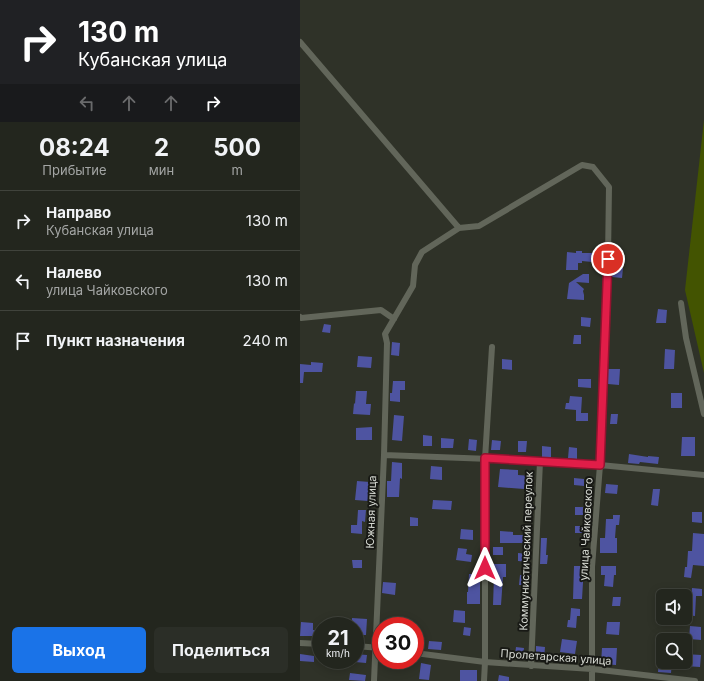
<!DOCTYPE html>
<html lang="ru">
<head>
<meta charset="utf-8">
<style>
	:root { --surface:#23261e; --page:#2b2e27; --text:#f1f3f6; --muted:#a3a5a4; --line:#40433c; --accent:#1a73e8 }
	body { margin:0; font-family:Inter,sans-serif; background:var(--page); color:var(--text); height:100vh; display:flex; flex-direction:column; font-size:15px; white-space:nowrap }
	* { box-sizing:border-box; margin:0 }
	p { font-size:13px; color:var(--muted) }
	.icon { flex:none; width:22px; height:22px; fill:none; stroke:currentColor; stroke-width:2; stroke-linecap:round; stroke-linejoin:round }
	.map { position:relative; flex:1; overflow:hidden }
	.side { display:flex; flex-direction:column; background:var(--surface); width:300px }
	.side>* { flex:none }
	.banner { background:#202124; color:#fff; overflow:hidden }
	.controls { position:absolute; left:356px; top:589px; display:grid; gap:8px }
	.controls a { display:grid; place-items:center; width:36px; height:36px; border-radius:6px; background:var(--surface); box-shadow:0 2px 10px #0003,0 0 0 1px var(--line); font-size:20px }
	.speed { position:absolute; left:12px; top:617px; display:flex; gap:8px; font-size:20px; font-weight:700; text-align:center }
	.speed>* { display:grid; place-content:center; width:52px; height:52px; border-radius:50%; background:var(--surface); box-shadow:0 2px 10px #0003,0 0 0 1px var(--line); line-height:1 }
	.speed small { font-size:10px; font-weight:400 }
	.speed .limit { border:6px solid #d22; background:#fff; color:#111 }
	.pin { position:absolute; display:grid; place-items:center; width:34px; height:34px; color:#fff; margin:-17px; border:2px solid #fff; border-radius:50%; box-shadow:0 1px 4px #0007 }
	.me { position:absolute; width:44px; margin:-22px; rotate:0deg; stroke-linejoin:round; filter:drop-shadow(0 0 3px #0008) }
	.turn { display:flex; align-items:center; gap:14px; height:84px; padding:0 12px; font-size:18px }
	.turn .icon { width:52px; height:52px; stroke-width:2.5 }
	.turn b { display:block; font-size:28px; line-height:34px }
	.lanes { display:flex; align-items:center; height:38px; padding:0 12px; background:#0003; justify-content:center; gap:20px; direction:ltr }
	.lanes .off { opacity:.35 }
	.eta { display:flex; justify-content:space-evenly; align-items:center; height:68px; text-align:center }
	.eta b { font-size:24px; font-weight:700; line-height:28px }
	.primary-button { display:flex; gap:8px; margin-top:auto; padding:8px 12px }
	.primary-button a { flex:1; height:46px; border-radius:6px; background:var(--accent); color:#fff; font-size:16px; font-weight:700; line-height:46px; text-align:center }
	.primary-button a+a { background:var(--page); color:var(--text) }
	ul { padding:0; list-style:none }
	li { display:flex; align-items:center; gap:12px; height:60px; padding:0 12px; border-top:1px solid var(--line) }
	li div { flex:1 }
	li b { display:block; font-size:15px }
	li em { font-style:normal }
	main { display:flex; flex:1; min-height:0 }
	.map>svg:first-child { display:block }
</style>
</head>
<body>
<main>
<section class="side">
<div class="banner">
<div class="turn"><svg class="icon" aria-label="right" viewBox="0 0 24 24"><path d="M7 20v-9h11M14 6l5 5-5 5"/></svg><div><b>130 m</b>Кубанская улица</div></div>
<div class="lanes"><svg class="icon off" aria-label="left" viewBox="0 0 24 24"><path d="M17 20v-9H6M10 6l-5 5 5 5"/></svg><svg class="icon off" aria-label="ahead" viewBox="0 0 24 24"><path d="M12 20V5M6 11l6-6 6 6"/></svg><svg class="icon off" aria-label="ahead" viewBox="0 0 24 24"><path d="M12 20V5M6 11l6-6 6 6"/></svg><svg class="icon" aria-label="right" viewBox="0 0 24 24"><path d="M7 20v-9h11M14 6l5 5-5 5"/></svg></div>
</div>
<div class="eta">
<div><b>08:24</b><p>Прибытие</p></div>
<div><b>2</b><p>мин</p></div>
<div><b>500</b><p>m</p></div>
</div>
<ul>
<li><svg class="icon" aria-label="right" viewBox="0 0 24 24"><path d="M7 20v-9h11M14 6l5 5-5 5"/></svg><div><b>Направо</b><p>Кубанская улица</p></div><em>130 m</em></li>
<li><svg class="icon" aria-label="left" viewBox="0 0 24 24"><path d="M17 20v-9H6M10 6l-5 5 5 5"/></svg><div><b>Налево</b><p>улица Чайковского</p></div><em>130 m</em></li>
<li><svg class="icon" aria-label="arrive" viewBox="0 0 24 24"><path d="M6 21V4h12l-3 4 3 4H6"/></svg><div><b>Пункт назначения</b></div><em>240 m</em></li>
</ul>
<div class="primary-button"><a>Выход</a><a>Поделиться</a></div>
</section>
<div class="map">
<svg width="404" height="681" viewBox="0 0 404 681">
	<rect width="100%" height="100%" fill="#2f3228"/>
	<path fill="#435401" d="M404 120V373L385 290Z"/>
	<path fill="#4e54a1" d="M276 251H282V253H292V262L282 261V263H278V270H266L267 252 276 253Z
		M316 259H321V268H323L322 278 312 277 313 267 316 268Z
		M283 274H289V283L276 282 284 289 283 291 284 295V300L267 299 269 283Z
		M358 309 367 310 366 323H356Z
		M281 317 291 318 290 327 281 326Z
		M24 324 31 325 30 333 22 332Z
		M274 335H281V344H273Z
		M92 342 100 343 99 356 91 355Z
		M365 349 375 350 374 369H364Z
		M58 356 72 357 71 368 57 367Z
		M202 359 212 360V370L202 369Z
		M11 362 23 363 22 372H4L3 383H0V364L11 365Z
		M308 369H320L319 385 308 384Z
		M278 379H291V388L278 387Z
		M93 381H105V390H100V402L90 401V393H92Z
		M56 391H67L66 404H71L70 415 53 414 54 403 55 404Z
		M371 393H382V408H371Z
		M270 396 282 397 281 413H288V421H276V410L265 409 266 403H269Z
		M311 414H318L317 424H310Z
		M94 415 104 416 102 441 92 440Z
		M72 427V440H56V428Z
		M123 435 132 436V446H123Z
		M382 437H395V456H381Z
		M141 438 154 439 153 448H141Z
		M169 439 177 440 176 451 168 450Z
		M192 440 201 441 200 450H191Z
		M218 441H227L226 452H218Z
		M242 446 251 447V457H242Z
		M269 447 277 448V459L268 458Z
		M329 454 348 457V456L359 457 358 464 340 462 339 464 328 463Z
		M92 462 102 463V479L100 478 99 497H87V481H91Z
		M131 466 142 467V480L130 479Z
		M200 469 218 470V475L231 476V484H225L224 489 198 487Z
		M274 478 284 479V486L274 485Z
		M57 481 70 482 68 501 55 500Z
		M306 484 318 485 317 494 305 493Z
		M353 489H360L358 506 351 505Z
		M133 500 152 501 151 510 132 509Z
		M275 507H283V515H275Z
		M58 510H66L65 522 62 521V534L51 533V525H57Z
		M392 512H402V523L392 522Z
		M313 515H320L319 525H316L315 538H317V553H300V538H305L306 519H313Z
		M110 517 118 518V526H110Z
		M275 526H284V533H275Z
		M161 529 173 530V540L160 539Z
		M200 531 213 532V535H229V543H200Z
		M393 533 404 534V566L393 565 391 578 384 577 385 567H387L388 551H392Z
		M241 538H247L246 555H248L247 564H240Z
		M193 547H203V555H193Z
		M158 548 167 549 166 554 172 555 171 562 156 560Z
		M218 553 230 554 229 562 218 561Z
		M52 560H62V568H53Z
		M193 564H206V577H203L201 605H193L194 576H192Z
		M274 566H284L282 599H273Z
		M301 566H316V575H314L313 587 304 586 305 575H301Z
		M169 574H180V604H167V592H168Z
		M220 575 229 576V585H219Z
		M83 582 96 583 95 595 82 593Z
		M392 588 402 589V596H396L395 616 385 615V600H391Z
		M313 597H321L320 606H312Z
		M271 608 280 609V616H277L276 628 267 627 268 620H270Z
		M154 610 165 611V623L153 622Z
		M52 618 67 619 66 635H55V626H52Z
		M1 622 13 623V630H21V636H0Z
		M307 622H320L319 635 306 634Z
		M390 626 401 627V640L389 639Z
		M164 627 171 628 170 636 163 635Z
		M262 639 277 641 275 654 260 652Z
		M129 641 142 642 141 650 128 649Z
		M236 646 245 647 244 660 236 659Z
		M216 647 224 648 223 656 215 655Z
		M302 648H317L316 665 301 664Z
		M0 654 14 656V662L0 661Z
		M55 654 67 655 66 663 55 662Z
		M385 654 401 655 400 667 385 666Z
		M359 662H372L371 673 358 672Z
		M121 663 131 665 129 680 119 679Z
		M160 670H177V681H160Z
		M50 673 66 675 65 681 49 680Z
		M199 675 209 677V681H198Z"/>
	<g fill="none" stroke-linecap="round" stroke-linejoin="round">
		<path stroke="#62665a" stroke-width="6" d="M0 42 159 228 179 226 282 165 293 167 309 187 308 259 300 465 292 567V681
			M381 303 386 338 404 414
			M0 317 1 318 81 310 94 319
			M84 455 240 461 300 465 404 475
			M0 643 21 644
			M55 646 81 648
			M115 653 185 662 292 669 395 681
			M231 666 240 461
			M74 681 84 455 87 343 85 334 113 286 115 265 122 252 159 228
			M184 681 185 662V459L192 347"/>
	</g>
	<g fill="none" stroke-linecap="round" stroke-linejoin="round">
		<defs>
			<path id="route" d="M185 568V458L300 465 308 259"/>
		</defs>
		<use href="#route" stroke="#92132f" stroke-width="10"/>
		<use href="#route" stroke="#e11d48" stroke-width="7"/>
	</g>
	<g text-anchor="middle" stroke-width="4" stroke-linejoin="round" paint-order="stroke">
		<g font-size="11" fill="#d8dbd4" stroke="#181915">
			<text transform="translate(71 512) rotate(-88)" y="4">Южная улица</text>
			<text transform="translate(286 529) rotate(-87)" y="4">улица Чайковского</text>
			<text transform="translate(226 551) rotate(-88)" y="4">Коммунистический переулок</text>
			<text transform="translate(256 657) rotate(4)" y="4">Пролетарская улица</text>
		</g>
	</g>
</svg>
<div class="controls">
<a><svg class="icon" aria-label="sound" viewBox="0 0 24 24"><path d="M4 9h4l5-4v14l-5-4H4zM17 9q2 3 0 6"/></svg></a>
<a><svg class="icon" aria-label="search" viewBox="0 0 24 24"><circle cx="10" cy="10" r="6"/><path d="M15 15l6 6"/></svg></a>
</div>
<div class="speed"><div>21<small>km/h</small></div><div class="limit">30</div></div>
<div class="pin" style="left:308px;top:259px;background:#d93025"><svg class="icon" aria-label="arrive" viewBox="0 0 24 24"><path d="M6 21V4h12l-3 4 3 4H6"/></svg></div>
<svg class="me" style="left:185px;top:568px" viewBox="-20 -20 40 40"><path d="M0-17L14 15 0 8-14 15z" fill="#e11d48" stroke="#fff" stroke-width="4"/></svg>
</div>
</main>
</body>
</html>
